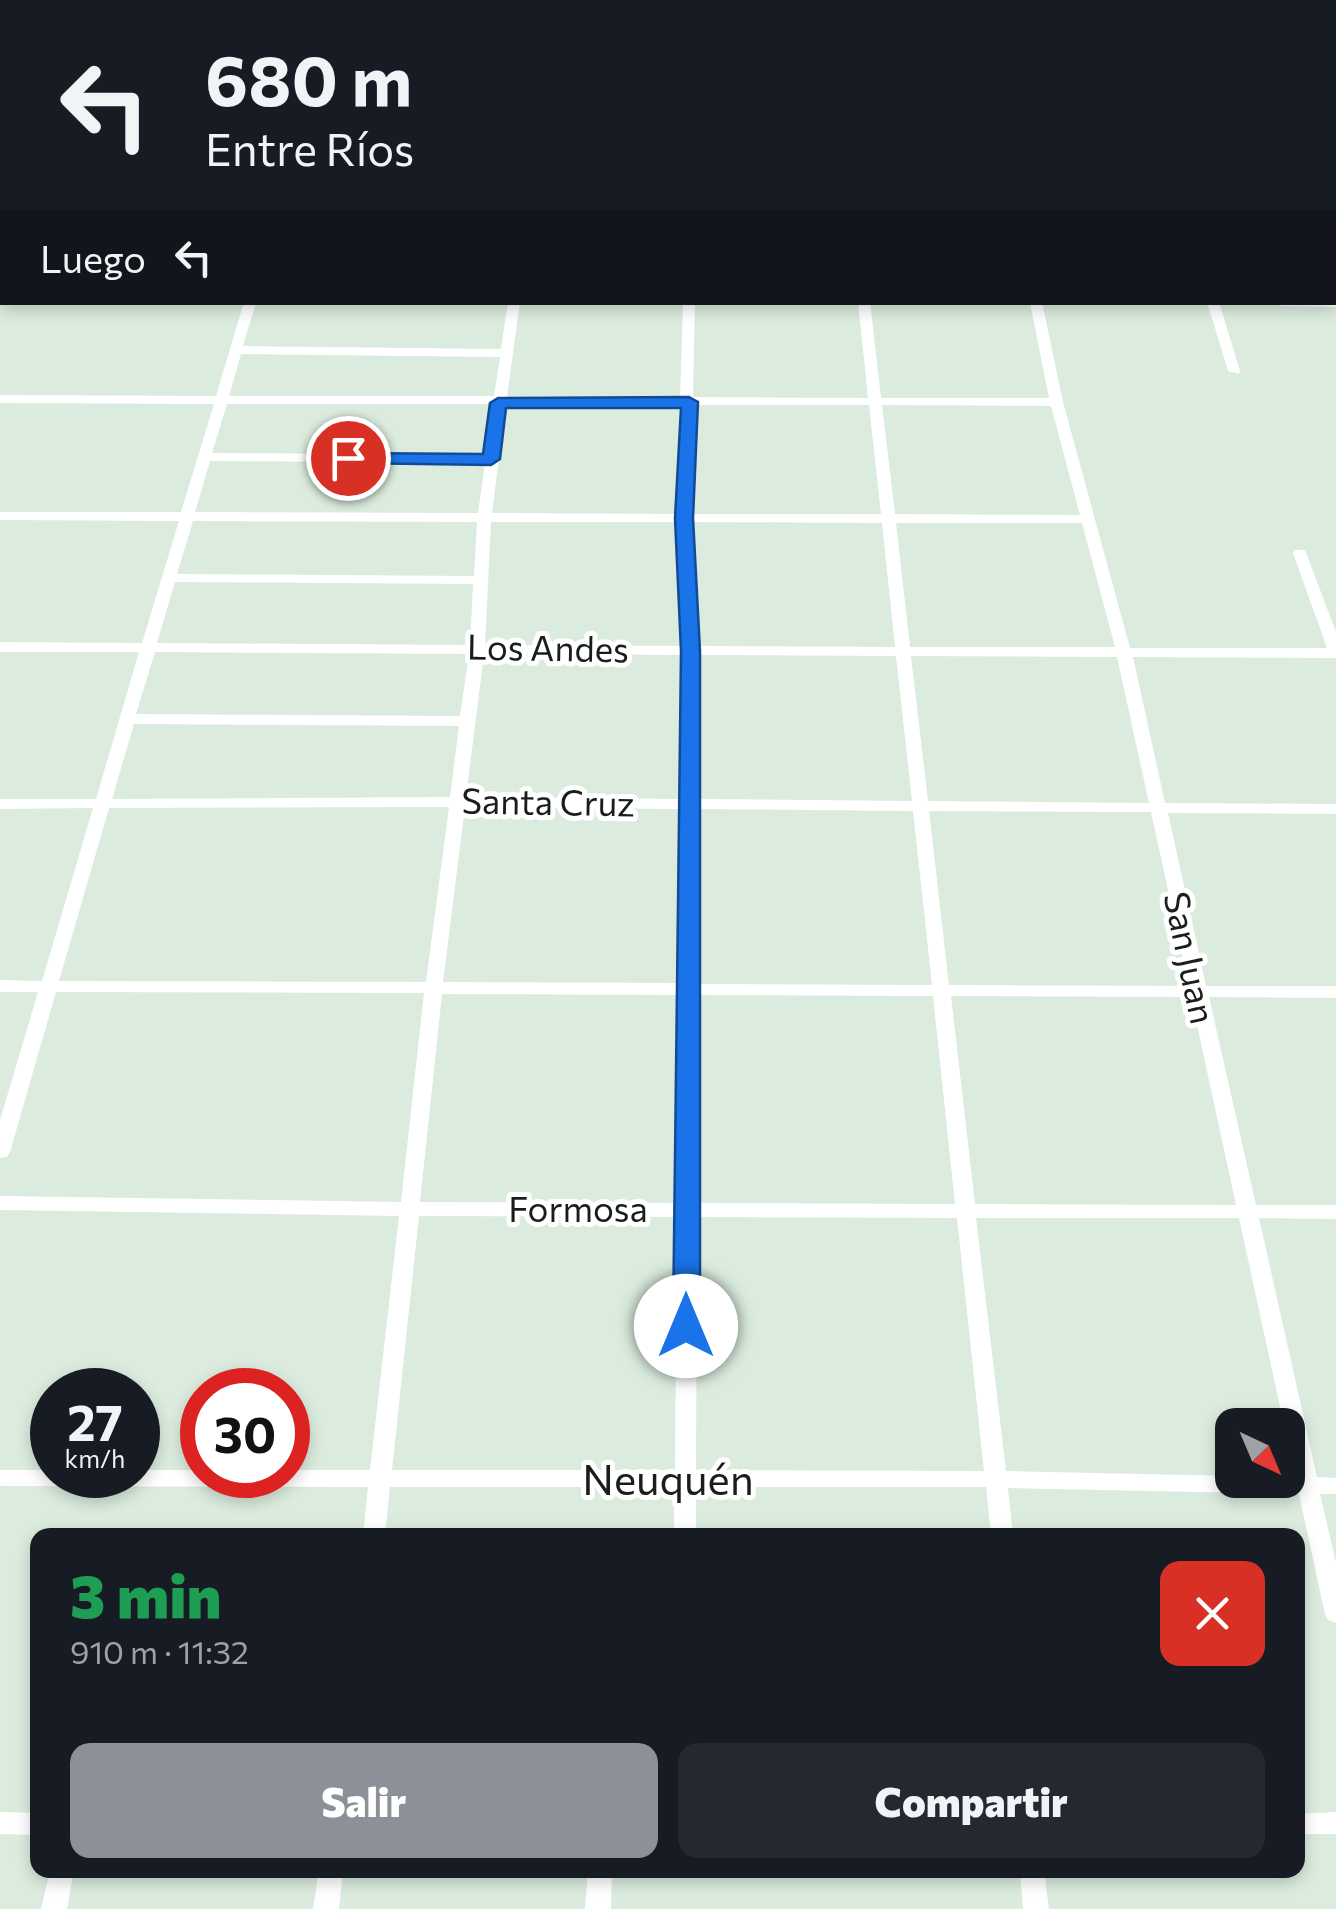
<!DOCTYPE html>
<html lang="es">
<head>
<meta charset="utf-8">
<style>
	:root { --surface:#171b24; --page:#242831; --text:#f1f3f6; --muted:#9ea1a6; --accent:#8c9099 }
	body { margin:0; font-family:Commissioner,sans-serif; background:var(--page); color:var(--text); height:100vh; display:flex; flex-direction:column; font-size:38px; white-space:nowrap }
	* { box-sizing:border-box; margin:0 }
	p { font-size:32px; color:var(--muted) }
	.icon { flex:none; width:55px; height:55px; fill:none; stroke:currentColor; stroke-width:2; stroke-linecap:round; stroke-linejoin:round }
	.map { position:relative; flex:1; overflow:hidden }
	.drawer { position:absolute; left:30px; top:1528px; width:1275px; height:350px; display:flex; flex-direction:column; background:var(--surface); border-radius:20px; box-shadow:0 5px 15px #0003 }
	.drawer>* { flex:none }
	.hud { position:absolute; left:0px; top:0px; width:1338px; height:305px; box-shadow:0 5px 15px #0003; background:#171b24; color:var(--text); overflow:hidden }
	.needle { width:65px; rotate:136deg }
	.tools { position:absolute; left:1215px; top:1408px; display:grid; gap:20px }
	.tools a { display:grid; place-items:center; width:90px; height:90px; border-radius:20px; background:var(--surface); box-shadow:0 5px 15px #0003; font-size:50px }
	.speed { position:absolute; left:30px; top:1368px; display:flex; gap:20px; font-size:50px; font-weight:700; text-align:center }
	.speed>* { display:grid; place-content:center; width:130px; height:130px; border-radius:50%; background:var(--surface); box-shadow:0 5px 15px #0003; line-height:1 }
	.speed small { font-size:25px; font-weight:400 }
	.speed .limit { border:15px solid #d22; background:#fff; color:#111 }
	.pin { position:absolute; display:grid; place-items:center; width:85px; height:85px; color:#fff; margin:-42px; border:5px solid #fff; border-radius:50%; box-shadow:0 2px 10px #0007 }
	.me { position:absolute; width:110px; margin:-55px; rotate:0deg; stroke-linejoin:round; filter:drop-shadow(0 0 8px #0008) }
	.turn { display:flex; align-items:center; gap:35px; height:210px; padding:0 40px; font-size:45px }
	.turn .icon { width:130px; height:130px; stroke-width:2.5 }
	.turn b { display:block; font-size:70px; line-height:85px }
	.then { display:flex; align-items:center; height:95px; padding:0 40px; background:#0003; gap:20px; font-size:38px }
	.round { display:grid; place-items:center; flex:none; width:105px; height:105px; border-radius:20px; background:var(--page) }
	.headline { display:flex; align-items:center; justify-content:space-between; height:170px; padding:0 40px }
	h1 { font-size:60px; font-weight:800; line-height:75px; color:#1e9e55 }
	.cta { display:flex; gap:20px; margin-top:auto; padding:20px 40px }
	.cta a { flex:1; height:115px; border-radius:20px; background:var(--accent); color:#fff; font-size:40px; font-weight:800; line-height:115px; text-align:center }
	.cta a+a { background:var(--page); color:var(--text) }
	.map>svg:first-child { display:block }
</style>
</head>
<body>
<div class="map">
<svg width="1336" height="1909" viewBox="0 0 1336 1909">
	<rect width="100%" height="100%" fill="#dbecde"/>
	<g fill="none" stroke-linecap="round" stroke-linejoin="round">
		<path fill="#fff" fill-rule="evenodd" d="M159 0H178L179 2H162Z
			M481 0H499L500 2H484Z
			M800 0H820L821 2H803Z
			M1127 0H1148L1149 2H1130Z
			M1335 39H1336V45H1335Z
			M0 40 2 41V47H0Z
			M1335 117H1336V124H1335Z
			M0 128H2V136H0Z
			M1335 202H1336V209H1335Z
			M0 223H2V230H0Z
			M2 252V260L0 261V253Z
			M0 293H2V301H0Z
			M1335 299 1336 307 1281 306 1275 302H1335Z
			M244 302H256L243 346 501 349 508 302H520L507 397H680L683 302H695L693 397 868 398 858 302H870L881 398H1049L1030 302H1042L1063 402 1130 648H1327L1293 553 1295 550H1305L1336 632V658L1133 657 1165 803 1336 804V814L1168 813 1206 986H1336V998L1209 997 1256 1205H1336V1219L1259 1218 1317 1477 1336 1478V1494H1320L1336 1563V1623L1328 1620 1325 1614 1299 1494 1008 1488 1013 1535H991L986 1487H696V1535H674V1487H390L385 1535H363L368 1487 0 1486V1470H52V1475H138V1470H202V1475H288V1470H370L399 1216 0 1210V1196L401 1202 424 993 56 992 10 1152 7 1157 0 1158V1120L38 992H0V980L42 981 93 808 0 809V799H96L139 652H0V642L142 643 179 521 0 520V512H181L214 404 0 403V395L216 396ZM241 354 500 357 494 396H229ZM227 404H493L486 455 212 453ZM506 404 680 405 677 514 492 513ZM693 405H869L881 514H691ZM882 405 1051 406 1080 515 895 514ZM210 461 485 463 478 513 195 512ZM193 521 477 522 474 576 177 574ZM491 522H677L682 646 485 645ZM691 522 882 523 895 647 697 646ZM896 523H1082L1115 647H910ZM175 582 473 584 470 645 157 643ZM155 652 469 654 460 716 136 714ZM484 654 682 655 681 799 466 797ZM698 655 896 656 912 801 697 799ZM911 656 1117 657 1149 803 928 801ZM134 724 459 726 450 797 112 799ZM449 807 426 982 59 981 109 808ZM465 807 681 809 679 983 443 982ZM697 809 913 811 932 985 697 984ZM929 811 1151 812 1189 986 949 985ZM442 994 679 995 677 1203 420 1202ZM697 995 933 996 955 1204 697 1203ZM951 996 1191 997 1236 1205 975 1204ZM419 1216 677 1217 675 1470H392ZM697 1217 957 1218 984 1471 696 1470ZM976 1218H1239L1284 1425H1288V1443L1295 1477H1288V1480H1232V1476L1006 1471Z
			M1207 302H1219L1240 371 1239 374 1228 371Z
			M0 1812 38 1813V1835L0 1834Z
			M1336 1812V1834H1298V1814Z
			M50 1870H74L67 1909H41Z
			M319 1870H343L339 1909H313Z
			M588 1870H612L611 1909H585Z
			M1020 1870H1044L1049 1909H1023Z"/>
	</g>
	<path fill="#1a73e8" stroke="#114b97" stroke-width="2.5" d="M689 397 698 402 693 518 700 651V1326L696 1333H677L673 1326 681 651 675 518 681 408H506L500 459 491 465 348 463 339 458 348 453 483 454 490 403 498 398Z"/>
	<g text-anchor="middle" stroke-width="10" stroke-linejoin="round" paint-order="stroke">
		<g font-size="35" fill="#181e19" stroke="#fff">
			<text transform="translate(548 649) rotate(1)" y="12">Los Andes</text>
			<text transform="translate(548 803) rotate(1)" y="12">Santa Cruz</text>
			<text transform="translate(1189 958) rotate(78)" y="12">San Juan</text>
			<text x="578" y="1222">Formosa</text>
		</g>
		<g font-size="42" fill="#181e19" stroke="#fff">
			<text x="668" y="1495">Neuquén</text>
		</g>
	</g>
</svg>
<div class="tools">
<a><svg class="needle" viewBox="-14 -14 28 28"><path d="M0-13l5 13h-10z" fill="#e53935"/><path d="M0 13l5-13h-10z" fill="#9ea1a6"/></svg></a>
</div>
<div class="speed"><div>27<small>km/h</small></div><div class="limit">30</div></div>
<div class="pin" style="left:348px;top:458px;background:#d93025"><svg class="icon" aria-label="arrive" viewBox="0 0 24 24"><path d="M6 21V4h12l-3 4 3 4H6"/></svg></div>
<svg class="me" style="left:686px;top:1326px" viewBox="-20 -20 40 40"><circle r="19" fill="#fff"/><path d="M0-13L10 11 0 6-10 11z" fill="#1a73e8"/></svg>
<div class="hud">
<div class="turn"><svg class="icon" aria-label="left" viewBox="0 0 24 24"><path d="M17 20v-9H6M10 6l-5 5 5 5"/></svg><div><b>680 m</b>Entre Ríos</div></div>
<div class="then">Luego<svg class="icon" aria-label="left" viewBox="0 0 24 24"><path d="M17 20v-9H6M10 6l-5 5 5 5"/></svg></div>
</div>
<section class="drawer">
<div class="headline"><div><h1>3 min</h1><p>910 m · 11:32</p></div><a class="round" style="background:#d93025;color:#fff"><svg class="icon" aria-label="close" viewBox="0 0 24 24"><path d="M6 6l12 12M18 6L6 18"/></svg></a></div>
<div class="cta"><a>Salir</a><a>Compartir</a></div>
</section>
</div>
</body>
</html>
